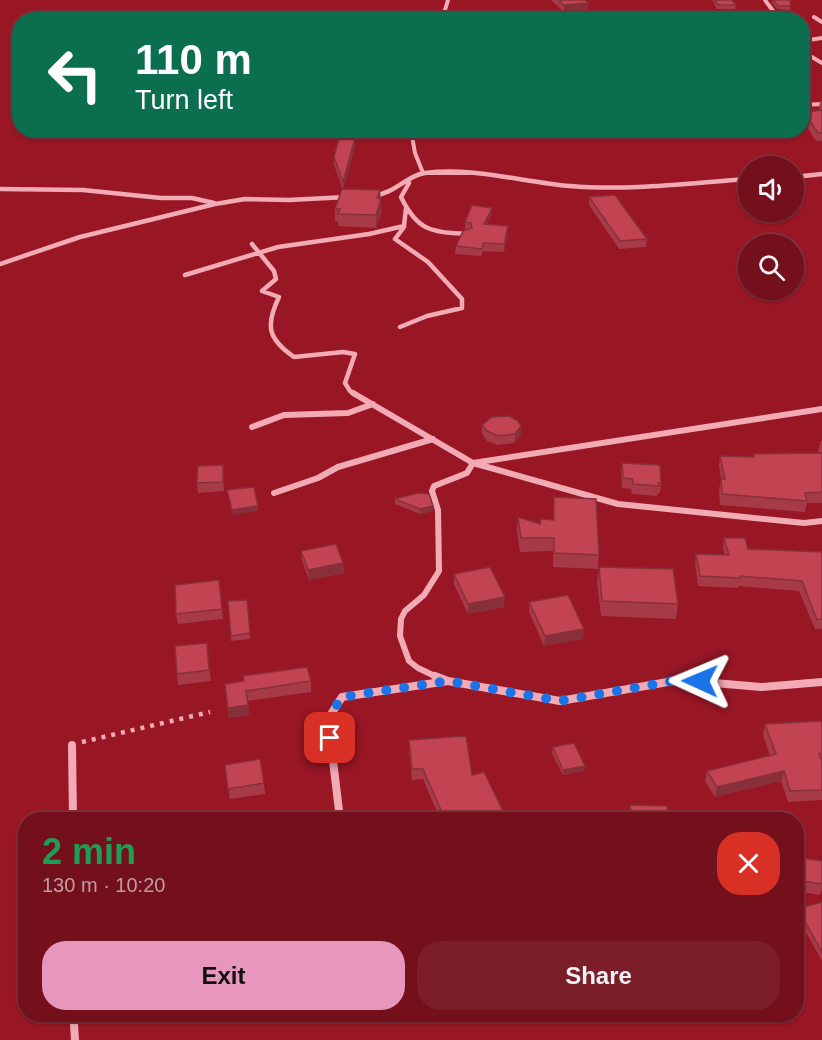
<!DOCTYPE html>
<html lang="en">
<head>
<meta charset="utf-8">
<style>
	:root { --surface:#73101c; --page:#7b1e29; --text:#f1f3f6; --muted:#c19da3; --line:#85303b; --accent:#e797bd }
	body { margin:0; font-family:Arial,sans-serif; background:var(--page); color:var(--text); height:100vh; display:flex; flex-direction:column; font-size:22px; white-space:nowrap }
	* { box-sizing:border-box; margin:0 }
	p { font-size:20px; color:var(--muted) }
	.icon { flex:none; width:33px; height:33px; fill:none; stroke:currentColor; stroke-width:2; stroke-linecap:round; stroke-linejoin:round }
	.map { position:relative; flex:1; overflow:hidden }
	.drawer { position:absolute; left:18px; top:812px; width:786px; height:210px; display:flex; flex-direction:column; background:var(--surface); border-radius:24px; box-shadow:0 2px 4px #0004,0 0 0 2px var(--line) }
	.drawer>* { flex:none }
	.top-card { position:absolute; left:12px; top:12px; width:798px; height:126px; border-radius:24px; box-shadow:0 2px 4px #0004,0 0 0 2px var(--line); background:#0b6e4f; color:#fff; overflow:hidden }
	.controls { position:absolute; left:738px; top:156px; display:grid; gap:12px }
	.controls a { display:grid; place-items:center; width:66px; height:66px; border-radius:50%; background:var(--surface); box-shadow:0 2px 4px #0004,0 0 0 2px var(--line); font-size:30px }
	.pin { position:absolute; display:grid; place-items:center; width:51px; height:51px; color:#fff; margin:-26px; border-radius:12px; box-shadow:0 3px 9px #0006 }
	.me { position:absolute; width:66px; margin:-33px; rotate:271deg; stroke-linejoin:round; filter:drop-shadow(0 0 4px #0008) }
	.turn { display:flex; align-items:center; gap:21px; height:126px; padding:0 24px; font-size:27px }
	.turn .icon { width:78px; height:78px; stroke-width:2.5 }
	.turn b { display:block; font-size:42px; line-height:51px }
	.round { display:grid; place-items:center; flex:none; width:63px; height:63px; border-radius:24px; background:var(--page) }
	.overview { display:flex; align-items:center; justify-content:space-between; height:102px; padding:0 24px }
	h1 { font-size:36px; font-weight:600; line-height:45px; color:#1e9e55 }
	.cta { display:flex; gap:12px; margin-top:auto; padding:12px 24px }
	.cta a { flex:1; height:69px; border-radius:24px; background:var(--accent); color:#111; font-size:24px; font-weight:600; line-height:69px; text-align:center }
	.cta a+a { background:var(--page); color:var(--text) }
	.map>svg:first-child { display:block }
</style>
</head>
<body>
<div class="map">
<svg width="822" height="1040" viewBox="0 0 822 1040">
	<rect width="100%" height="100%" fill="#991625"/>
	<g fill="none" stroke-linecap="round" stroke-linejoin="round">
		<path stroke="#f2abb4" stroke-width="4.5" stroke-dasharray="4 6" stroke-linecap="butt" d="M82 742 210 712"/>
		<path stroke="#f2abb4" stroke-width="4" d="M765 0 776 15
			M557 14 564 20
			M814 17 822 22
			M442 20 448 0
			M802 41 822 38
			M802 51 822 63
			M802 105 822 104
			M411 130 415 153 423 173
			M422 173H471"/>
		<path stroke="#f2abb4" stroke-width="4.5" d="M794 177 822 174
			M409 183 401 197C418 232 432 232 468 234
			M0 189 83 190 161 198H192L214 203
			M372 196C395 194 407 175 425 173 473 167 523 182 570 186 629 191 689 183 748 179
			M252 244 274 271 276 279 262 291 279 297C265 326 268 339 294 357L343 352 355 354 345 383 350 391 356 394
			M0 264 80 237 215 204 245 199 289 200 347 197
			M185 275 278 247 369 234 404 226 406 208
			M400 327 427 316 462 308V299L428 262 395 239 404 227"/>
		<path stroke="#f2abb4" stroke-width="6" d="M353 393 473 463 618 504 804 523 822 521
			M252 427 284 415 348 413 373 404
			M274 493 318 478 338 467 433 439
			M439 678 418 668 409 661 400 636 401 619 405 611 424 595 439 571 438 510 432 491 434 486 467 473 473 463 822 409"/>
		<path stroke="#f2abb4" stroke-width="8" d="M435 676 448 681
			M72 745 73 819
			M340 819 328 719 342 697 448 681 560 701 679 680 761 687 822 682
			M75 1040 74 1024 77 1014"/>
	</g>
	<path fill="#a73a47" d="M551 0H585L588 3V10L564 12Z
		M712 0H732L736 5 735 9H717Z
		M772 0H790V10L777 9 772 3Z
		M820 101H822V141H816L802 119 804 112 821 110 819 108Z
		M355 146 343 190 380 198 382 211 376 228 338 226V221H335V209L343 190 334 165V157Z
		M589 197 647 239 646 247 619 249 589 205Z
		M491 215 487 224 508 226V233L504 252 483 251 481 256 455 254 456 246 466 230 465 229V222Z
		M482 425 521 435 514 443 497 445 487 441 482 434Z
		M821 441H822V503H807L805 512 720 505 719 490 721 479 719 466 720 456 753 457V454L819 453 818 451Z
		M622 463 661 483 660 493H658L657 496 632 494 631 489 622 488 621 473Z
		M224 475V491L198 493 197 483Z
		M554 497 599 555 598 569 553 567V551L520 552 517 531 518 517 540 524 553 520Z
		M395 499 433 511 420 514 395 504Z
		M724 538 748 549 822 552V629H815L799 591 738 586V588L698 586 695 563 696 554 725 555 723 548Z
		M301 551 343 563 344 573 309 580 302 561Z
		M599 567 678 604 676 619 601 616 597 582Z
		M454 574 504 607 468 614 454 584Z
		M219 580 223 619 178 624 176 614Z
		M247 600 250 639 231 641 228 601Z
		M529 602 583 639 544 646 529 612Z
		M207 643 211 681 178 685 177 674Z
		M243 681H311V692L247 701 249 715 229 718 225 684Z
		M822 721V800L788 802 781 781 715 797 705 781 707 771 770 756 763 735 765 724Z
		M409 740 472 775 502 819H440L423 779 412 780 409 750Z
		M553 747 584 771 563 775 552 753Z
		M225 765 264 783 265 794 230 799Z
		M630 805 668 819H629Z
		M796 857 822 861V889L820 895 796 891Z
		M822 903V961L796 914 798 909Z"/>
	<path fill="#883039" d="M588 3V10L564 12V5Z
		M355 138V146L343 190V182Z
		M380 190 382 211 376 228 377 198Z
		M492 208 491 215 483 232 484 224Z
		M508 226V233L504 252V244Z
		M521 426V435L514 443 515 434Z
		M223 465 224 475V491L223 482Z
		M258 506V511L233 515 232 510Z
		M433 506V511L420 514V509Z
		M343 563 344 573 309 580 308 570Z
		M505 597 504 607 468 614V604Z
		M584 629 583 639 544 646 545 636Z
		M248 705 249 715 229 718 228 708Z
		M585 766 584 771 563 775V770Z
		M784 771 781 781 715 797 717 787Z
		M503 811 502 819H475Z"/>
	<path fill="#c24452" stroke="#883039" stroke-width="1.5" d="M559 0H585L588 3 564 5Z
		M714 0H732L736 5H718Z
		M773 0H790V6H778Z
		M822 110V133H818L804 112Z
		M339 138H355L343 182 334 157Z
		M342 189 380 190 377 198 381 199 376 215 338 214 340 209H335Z
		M615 195 647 239 620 241 589 197Z
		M472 205 492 208 484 224 508 226 504 244 483 243 482 249 456 246 463 231 472 228 471 223 465 222Z
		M509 416 518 421 521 426 515 434 498 436 487 431 482 425 492 417Z
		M822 453V492L805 493 807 501 722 494 721 479H725L720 456 754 457 753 454Z
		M622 463 660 465 661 483H658L659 486 633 484V479L623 478Z
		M223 465V482L197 483 198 466Z
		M254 487 258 506 232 510 227 490Z
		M418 493 429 494 433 506 420 509 395 499Z
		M554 497 596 499 599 555 554 553V538H521L518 517 540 524 541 519 554 520Z
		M724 538H745L748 549 822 552V619L817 620 802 581 740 576V578L700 576 696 554 729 555Z
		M336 544 343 563 308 570 301 551Z
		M490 567 505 597 468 604 454 574Z
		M599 567 673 569 678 604 602 601Z
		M219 580 222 609 176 614 175 585Z
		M568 595 584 629 545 636 529 602Z
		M247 600 250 633 231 636 228 601Z
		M207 643 209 670 177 674 175 646Z
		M307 667 311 681 246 691 248 705 228 708 225 684 244 681 243 676Z
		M822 721V753L819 754 822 761V790L790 791 784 771 717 787 707 771 776 754 765 724Z
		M466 736 472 775 484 772 503 811 475 819H445L423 769H412L409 740Z
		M574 743 585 766 563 770 553 747Z
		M260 759 264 783 228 789 225 765Z
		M630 805 667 806 668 819H632Z
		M796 857 822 861V884L796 880Z
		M822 902V952L798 909Z"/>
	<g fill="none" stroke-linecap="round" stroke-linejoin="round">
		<path stroke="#1a73e8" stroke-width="10" stroke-dasharray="0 18" d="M330 738 328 719 342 697 448 681 560 701 679 680 700 681"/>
	</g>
</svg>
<div class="controls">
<a><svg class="icon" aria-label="sound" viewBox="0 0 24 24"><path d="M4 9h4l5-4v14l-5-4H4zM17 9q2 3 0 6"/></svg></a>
<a><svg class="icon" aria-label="search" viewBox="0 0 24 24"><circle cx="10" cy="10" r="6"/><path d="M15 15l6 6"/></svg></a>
</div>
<div class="pin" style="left:330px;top:738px;background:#d93025"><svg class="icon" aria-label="arrive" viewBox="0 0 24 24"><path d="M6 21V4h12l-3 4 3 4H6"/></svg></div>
<svg class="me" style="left:700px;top:681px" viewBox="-20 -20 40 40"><path d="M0-17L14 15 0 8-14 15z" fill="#1a73e8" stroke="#fff" stroke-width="4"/></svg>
<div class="top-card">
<div class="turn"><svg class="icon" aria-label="left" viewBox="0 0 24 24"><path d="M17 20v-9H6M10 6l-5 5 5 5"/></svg><div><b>110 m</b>Turn left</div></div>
</div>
<section class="drawer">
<div class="overview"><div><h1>2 min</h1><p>130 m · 10:20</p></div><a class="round" style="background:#d93025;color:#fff"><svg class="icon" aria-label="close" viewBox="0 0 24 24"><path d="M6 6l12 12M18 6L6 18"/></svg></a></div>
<div class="cta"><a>Exit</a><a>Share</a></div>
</section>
</div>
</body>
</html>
